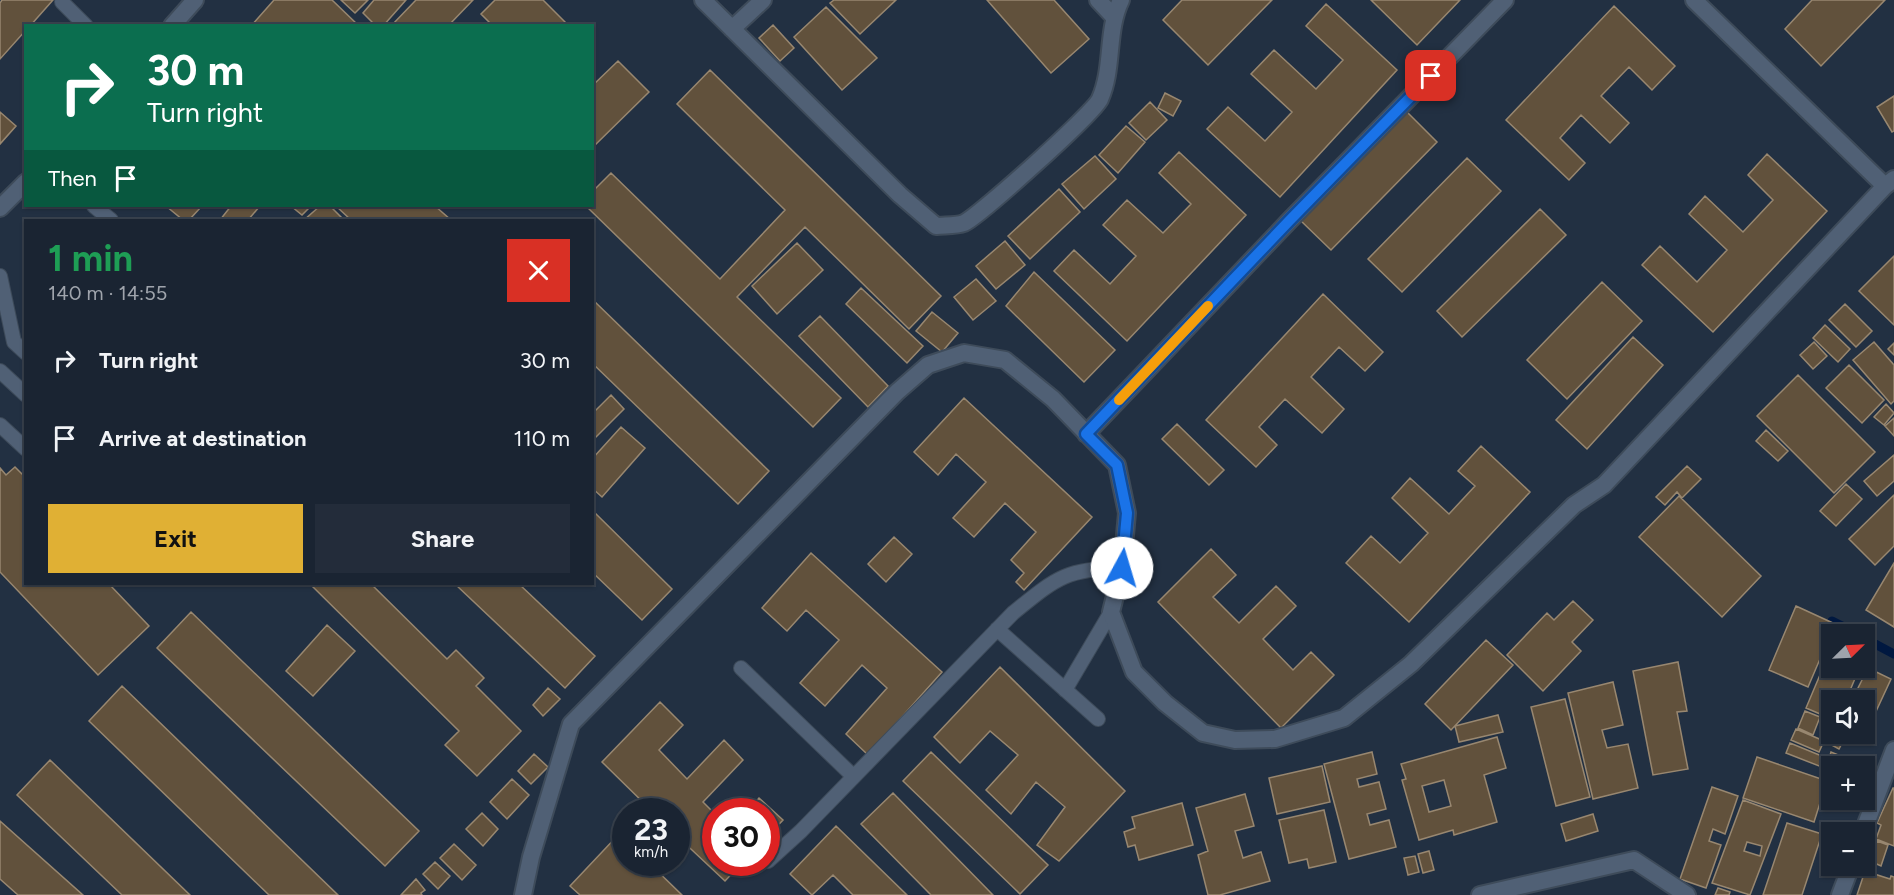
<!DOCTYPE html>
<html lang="en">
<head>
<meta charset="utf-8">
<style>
	:root { --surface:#1a2432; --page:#232c3a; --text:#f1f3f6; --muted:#9fa4ac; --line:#38414d; --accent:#e0b034 }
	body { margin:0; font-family:Figtree,sans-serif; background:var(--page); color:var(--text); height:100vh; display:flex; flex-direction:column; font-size:22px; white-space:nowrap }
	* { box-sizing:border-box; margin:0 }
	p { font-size:20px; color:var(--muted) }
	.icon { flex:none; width:33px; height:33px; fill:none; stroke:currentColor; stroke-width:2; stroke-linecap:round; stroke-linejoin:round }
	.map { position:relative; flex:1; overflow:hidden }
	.side { position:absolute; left:24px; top:219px; width:570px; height:366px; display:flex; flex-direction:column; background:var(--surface); border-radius:0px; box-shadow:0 2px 4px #0004,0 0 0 2px var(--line) }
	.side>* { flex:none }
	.top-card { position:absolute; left:24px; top:24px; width:570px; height:183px; border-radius:0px; box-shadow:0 2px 4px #0004,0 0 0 2px var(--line); background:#0b6e4f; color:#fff; overflow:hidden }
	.needle { width:39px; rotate:66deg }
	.controls { position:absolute; left:1821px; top:624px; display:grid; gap:12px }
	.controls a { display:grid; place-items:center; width:54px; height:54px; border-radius:0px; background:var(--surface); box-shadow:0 2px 4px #0004,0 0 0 2px var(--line); font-size:30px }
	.speed { position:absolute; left:612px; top:798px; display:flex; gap:12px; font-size:30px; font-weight:700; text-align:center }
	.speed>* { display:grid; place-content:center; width:78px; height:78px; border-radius:50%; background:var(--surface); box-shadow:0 2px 4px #0004,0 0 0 2px var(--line); line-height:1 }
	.speed small { font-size:15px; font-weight:400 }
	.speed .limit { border:9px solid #d22; background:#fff; color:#111 }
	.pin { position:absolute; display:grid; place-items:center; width:51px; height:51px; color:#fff; margin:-26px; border-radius:12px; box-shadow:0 3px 9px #0006 }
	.me { position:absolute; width:66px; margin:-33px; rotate:6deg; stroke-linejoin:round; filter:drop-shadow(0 0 4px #0008) }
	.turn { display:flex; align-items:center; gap:21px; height:126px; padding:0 24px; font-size:27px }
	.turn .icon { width:78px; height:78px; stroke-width:2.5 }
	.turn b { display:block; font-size:42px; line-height:51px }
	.then { display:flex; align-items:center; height:57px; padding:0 24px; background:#0003; gap:12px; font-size:22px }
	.round { display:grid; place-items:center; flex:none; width:63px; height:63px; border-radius:0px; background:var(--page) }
	.headline { display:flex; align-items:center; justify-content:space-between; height:102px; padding:0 24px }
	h1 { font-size:36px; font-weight:700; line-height:45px; color:#1e9e55 }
	.action { display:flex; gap:12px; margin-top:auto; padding:12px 24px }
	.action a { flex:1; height:69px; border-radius:0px; background:var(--accent); color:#111; font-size:24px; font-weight:700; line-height:69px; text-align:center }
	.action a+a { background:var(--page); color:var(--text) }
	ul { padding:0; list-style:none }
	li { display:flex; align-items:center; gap:18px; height:78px; padding:0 24px }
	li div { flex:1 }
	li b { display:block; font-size:22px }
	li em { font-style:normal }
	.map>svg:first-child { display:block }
</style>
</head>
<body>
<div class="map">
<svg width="1894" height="895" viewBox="0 0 1894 895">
	<rect width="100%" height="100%" fill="#223042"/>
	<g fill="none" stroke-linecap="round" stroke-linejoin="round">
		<path stroke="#001840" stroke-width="9" d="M1832 621 1858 634
			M1864 638 1894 654"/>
	</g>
	<path fill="#61513c" stroke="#988770" stroke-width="1.5" fill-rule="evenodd" d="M2 0H53L30 26H26V30L0 59V3Z
		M274 0H332L359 26H251Z
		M341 0H368L355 13Z
		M374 0H406L383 26H376L363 13Z
		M416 0H473L448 26H391Z
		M495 0H543L569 26H493L481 14Z
		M834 0H896L860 34 830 3Z
		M987 0H1054L1089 39 1051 73Z
		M1182 0H1272L1208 65 1163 20Z
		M1371 0H1460L1417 45Z
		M1812 0H1885L1821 66 1785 29Z
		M1326 4 1397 70 1280 197 1207 129 1228 107 1265 141 1292 112 1251 74 1274 50 1316 89 1343 60 1306 26Z
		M1614 6 1675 66 1652 90 1629 67 1601 96 1629 123 1610 143 1581 115 1560 138 1585 163 1569 180 1506 120Z
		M826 7 877 58 842 90 794 37Z
		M773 25 794 48 780 61 759 38Z
		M618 61 649 92 592 148V86Z
		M710 70 941 296 909 329 805 227 737 297 841 398 813 427 586 206H592V192L611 173 720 279 785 210 677 104Z
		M1165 93 1181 101 1173 116 1158 108Z
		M1894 96V131L1892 132 1877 107Z
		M1150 102 1167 120 1146 140 1129 123Z
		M1405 110 1437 142 1331 250 1300 220Z
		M0 112 16 126 0 144Z
		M1126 126 1145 142 1118 173 1099 155Z
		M1179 152 1246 215 1127 341 1054 271 1074 250 1110 284 1136 256 1103 225 1127 200 1163 233 1191 204 1159 173Z
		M1767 154 1827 211 1713 332 1642 265 1660 246 1697 282 1727 250 1689 214 1705 196 1743 232 1773 200 1748 175Z
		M1095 156 1116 179 1084 209 1062 184Z
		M1467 158 1501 191 1402 292 1368 259Z
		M1059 189 1080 212 1030 259 1008 236Z
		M166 206H202L189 220H183Z
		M231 206H260L248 220H220Z
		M291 206H311L302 215Z
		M320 206H330L344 220H304Z
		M336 206H435L451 220H351Z
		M1540 209 1566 235 1462 337 1437 311Z
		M1005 241 1025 265 996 289 976 266Z
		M797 243 823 270 777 314 752 286Z
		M1894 256V325L1859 291Z
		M1034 272 1115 350 1084 382 1006 306Z
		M976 279 996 301 973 320 954 297Z
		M1602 282 1642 321 1567 399 1527 360Z
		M861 288 923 346 907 363 846 304Z
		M1323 294 1383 352 1365 371 1339 347 1311 377 1344 409 1322 433 1285 399 1259 427 1277 445 1256 467 1206 420Z
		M592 299 769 471 738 504 592 363Z
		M1845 304 1872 331 1856 347 1829 320Z
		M932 312 958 333 942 352 916 331Z
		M820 316 888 386 868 407 799 336Z
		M1825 325 1850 349 1838 362 1813 338Z
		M1633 337 1663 365 1587 449 1556 420Z
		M1814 342 1827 356 1813 369 1800 355Z
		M1874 342 1894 365V401L1891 404 1853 360Z
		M1894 343V355L1888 349Z
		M1849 365 1884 400 1862 423 1826 388Z
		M1798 375 1875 452 1834 493 1757 416Z
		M611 395 624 409 592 441V414Z
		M964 398 1092 517 1024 590 1016 582 1024 573 1011 560 1036 532 1005 503 974 537 953 518 986 482 956 454 938 475 914 452Z
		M1886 404 1894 413 1884 425 1874 417Z
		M1894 418V436L1885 426Z
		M1177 424 1224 470 1209 485 1162 439Z
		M621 427 645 448 602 497 592 488V459Z
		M1766 430 1788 451 1778 461 1756 441Z
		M1481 446 1530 492 1409 622 1346 563 1371 536 1400 563 1428 533 1392 498 1410 478 1449 514 1475 486 1458 471Z
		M1894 455V481L1877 496 1864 481Z
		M1687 466 1701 479 1682 498 1677 492 1665 505 1656 497Z
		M15 467 26 478V584H109L149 626 98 675 0 572V468L6 475Z
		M1846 484 1862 499 1836 526 1820 511Z
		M1894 495V546L1875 565 1849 539Z
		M1679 496 1761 576 1722 617 1639 537Z
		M592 510 672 589 642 620 592 572Z
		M894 537 912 554 886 582 868 564Z
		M1211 549 1236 575 1213 597 1239 623 1276 586 1296 606 1263 639 1293 670 1311 652 1334 675 1281 728 1158 602Z
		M811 553 942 672 868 755 846 734 887 688 862 665 825 706 800 683 839 640 806 610 787 631 762 608Z
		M1894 563V627L1866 610Z
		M310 584H371L447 659 456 650 484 678 476 686 521 731 477 776 445 745 459 731Z
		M455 584H519L595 656 565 688Z
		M1573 601 1593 620 1572 642 1581 651 1543 691 1507 655 1547 613 1554 620Z
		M1796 606 1835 624 1808 687 1769 670Z
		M191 612 419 831 385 866 157 648Z
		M327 625 355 651 313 696 286 671Z
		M1486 640 1513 665 1451 730 1425 704Z
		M1864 651 1871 654 1864 667Z
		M1828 656 1832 657V668L1859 669 1846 700H1832V719L1806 708Z
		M1678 662 1687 711 1677 712 1688 769 1653 775 1633 671Z
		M1000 667 1125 791 1059 861 1037 845 1065 807 1036 782 1011 814 986 790 1018 755 990 731 960 763 934 737Z
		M1868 668 1891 679 1872 720 1864 716V700H1852Z
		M1613 682 1623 725 1602 730 1607 748 1628 744 1638 788 1593 799 1568 693Z
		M122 686 338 895H269L89 721Z
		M548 688 560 699 543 716 533 705Z
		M1565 699 1590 797 1556 806 1531 707Z
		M660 702 683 725 659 750 687 779 724 740 743 760 703 802 716 815V862H743L725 881 676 835V812H653L602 762Z
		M1805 711 1820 717 1813 735 1798 728Z
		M1498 715 1503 732 1459 742 1455 726Z
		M1832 726V734H1847L1839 749 1824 741Z
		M1796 729 1824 741 1819 752 1791 740Z
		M1497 737 1506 768 1484 775 1497 822 1454 835 1453 830 1419 840 1402 780 1406 779 1401 764ZM1444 780 1451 806 1429 812 1422 786Z
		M1790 743 1829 759 1831 752 1858 763 1857 766H1832V771L1786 753Z
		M931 752 1048 865 1020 894 903 781Z
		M1372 752 1377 774 1357 779 1359 787 1379 782 1386 809 1367 814 1370 825 1389 820 1396 847 1349 859 1324 764Z
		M534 754 548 767 531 784 518 771Z
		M1757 757 1827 781 1814 822 1743 798Z
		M50 760 190 895H122L17 795Z
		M1322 766 1330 802 1277 814 1269 778Z
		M512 779 529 795 507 819 490 802Z
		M1712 787 1738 796 1725 834 1713 829 1709 841 1721 845 1706 888 1680 879Z
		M1893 788H1894V846L1876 839 1881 825 1877 823Z
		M893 793 993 895H931L861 824Z
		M1245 794 1254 826 1235 831 1243 858 1261 852 1270 881 1220 895H1208L1198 855 1208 851 1196 808Z
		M759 798 783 820 766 838V812H747Z
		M1743 800 1781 814 1750 895 1712 883ZM1747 842 1762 846 1760 856 1744 851Z
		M1182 803 1193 845 1139 860 1135 845 1128 847 1124 832 1135 828 1132 817Z
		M1324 810 1336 862 1309 868 1307 859 1289 863 1279 820Z
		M482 813 498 829 483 846 466 829Z
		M1593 814 1598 831 1566 841 1561 824Z
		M0 821 83 895H18L0 879Z
		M1787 823 1822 834 1802 895H1763Z
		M836 826 907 895H853L833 875 812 895 790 874Z
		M619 834 626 841V862H648L682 895H580L570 886Z
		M1877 841 1888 845 1881 866 1870 861Z
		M454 844 476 865 462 880 440 858Z
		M1429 851 1434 870 1423 873 1418 854Z
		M1415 856 1419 872 1408 875 1404 858Z
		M435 862 450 876 438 889 423 874Z
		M1865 871 1890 879 1891 876 1894 877V895H1857Z
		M416 879 425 890 421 893 422 895H401Z
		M1718 888 1730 892 1729 895H1715Z"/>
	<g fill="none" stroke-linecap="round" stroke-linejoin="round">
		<defs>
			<path id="service" d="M62 2 86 26
				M94 206 111 220
				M0 276 14 342 26 353
				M0 371 26 395
				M0 425 26 449
				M997 629 1098 719
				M741 668 853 776
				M1065 690 1111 612
				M768 861 801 831 1013 613C1055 579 1066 568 1122 568"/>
			<path id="minor" d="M703 0 900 195 936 226C944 225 956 226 964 223 979 216 1094 113 1100 99 1114 67 1106 31 1121 0
				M1098 0 1113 16
				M1694 0 1885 186
				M172 26 195 0
				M732 29 763 0
				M0 208 26 182
				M1086 434 1290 220 1505 0
				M1863 832 1894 750
				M523 895 531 857 571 724 897 392 928 365 964 353 1005 360 1053 399 1117 465 1127 513 1122 568 1111 612 1134 672 1165 703 1203 733 1235 740 1275 739 1344 718 1411 664 1574 505 1604 485 1885 186 1894 179
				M1480 895 1634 860 1687 895
				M1840 895 1851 866"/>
		</defs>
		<use href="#service" stroke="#3e4b5a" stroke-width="16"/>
		<use href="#minor" stroke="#3e4b5a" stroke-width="20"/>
		<use href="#service" stroke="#506075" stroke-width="14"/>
		<use href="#minor" stroke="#506075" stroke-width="16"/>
	</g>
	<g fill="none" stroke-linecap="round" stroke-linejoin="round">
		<defs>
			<path id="route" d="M1122 568 1127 513 1117 465 1086 434 1290 220 1431 76"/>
		</defs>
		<use href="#route" stroke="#114b97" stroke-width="15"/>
		<use href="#route" stroke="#1a73e8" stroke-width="10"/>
		<path stroke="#f59e0b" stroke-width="10" d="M1119 400 1208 306"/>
	</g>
</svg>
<div class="controls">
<a><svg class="needle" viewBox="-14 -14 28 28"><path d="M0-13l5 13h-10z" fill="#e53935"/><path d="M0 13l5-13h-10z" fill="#9fa4ac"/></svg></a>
<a><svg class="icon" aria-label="sound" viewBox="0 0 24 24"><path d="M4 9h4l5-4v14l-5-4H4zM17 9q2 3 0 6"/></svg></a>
<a>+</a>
<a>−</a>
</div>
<div class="speed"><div>23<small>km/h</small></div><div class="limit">30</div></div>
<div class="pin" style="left:1431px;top:76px;background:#d93025"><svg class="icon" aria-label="arrive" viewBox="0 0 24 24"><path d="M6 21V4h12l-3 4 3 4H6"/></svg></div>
<svg class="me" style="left:1122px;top:568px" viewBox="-20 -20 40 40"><circle r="19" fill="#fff"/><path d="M0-13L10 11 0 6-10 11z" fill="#1a73e8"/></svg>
<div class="top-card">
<div class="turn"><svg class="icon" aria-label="right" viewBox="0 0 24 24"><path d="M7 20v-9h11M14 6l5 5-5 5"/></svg><div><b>30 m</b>Turn right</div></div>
<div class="then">Then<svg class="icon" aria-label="arrive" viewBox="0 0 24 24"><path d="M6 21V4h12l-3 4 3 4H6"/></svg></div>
</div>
<section class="side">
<div class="headline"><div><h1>1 min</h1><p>140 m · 14:55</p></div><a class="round" style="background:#d93025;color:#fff"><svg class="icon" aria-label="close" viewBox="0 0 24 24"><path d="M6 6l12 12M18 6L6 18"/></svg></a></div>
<ul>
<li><svg class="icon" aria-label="right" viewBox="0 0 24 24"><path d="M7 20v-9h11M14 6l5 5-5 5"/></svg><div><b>Turn right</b></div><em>30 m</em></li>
<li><svg class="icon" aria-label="arrive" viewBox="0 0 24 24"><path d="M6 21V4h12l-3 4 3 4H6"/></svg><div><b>Arrive at destination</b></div><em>110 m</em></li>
</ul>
<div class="action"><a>Exit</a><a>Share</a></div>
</section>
</div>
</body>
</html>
